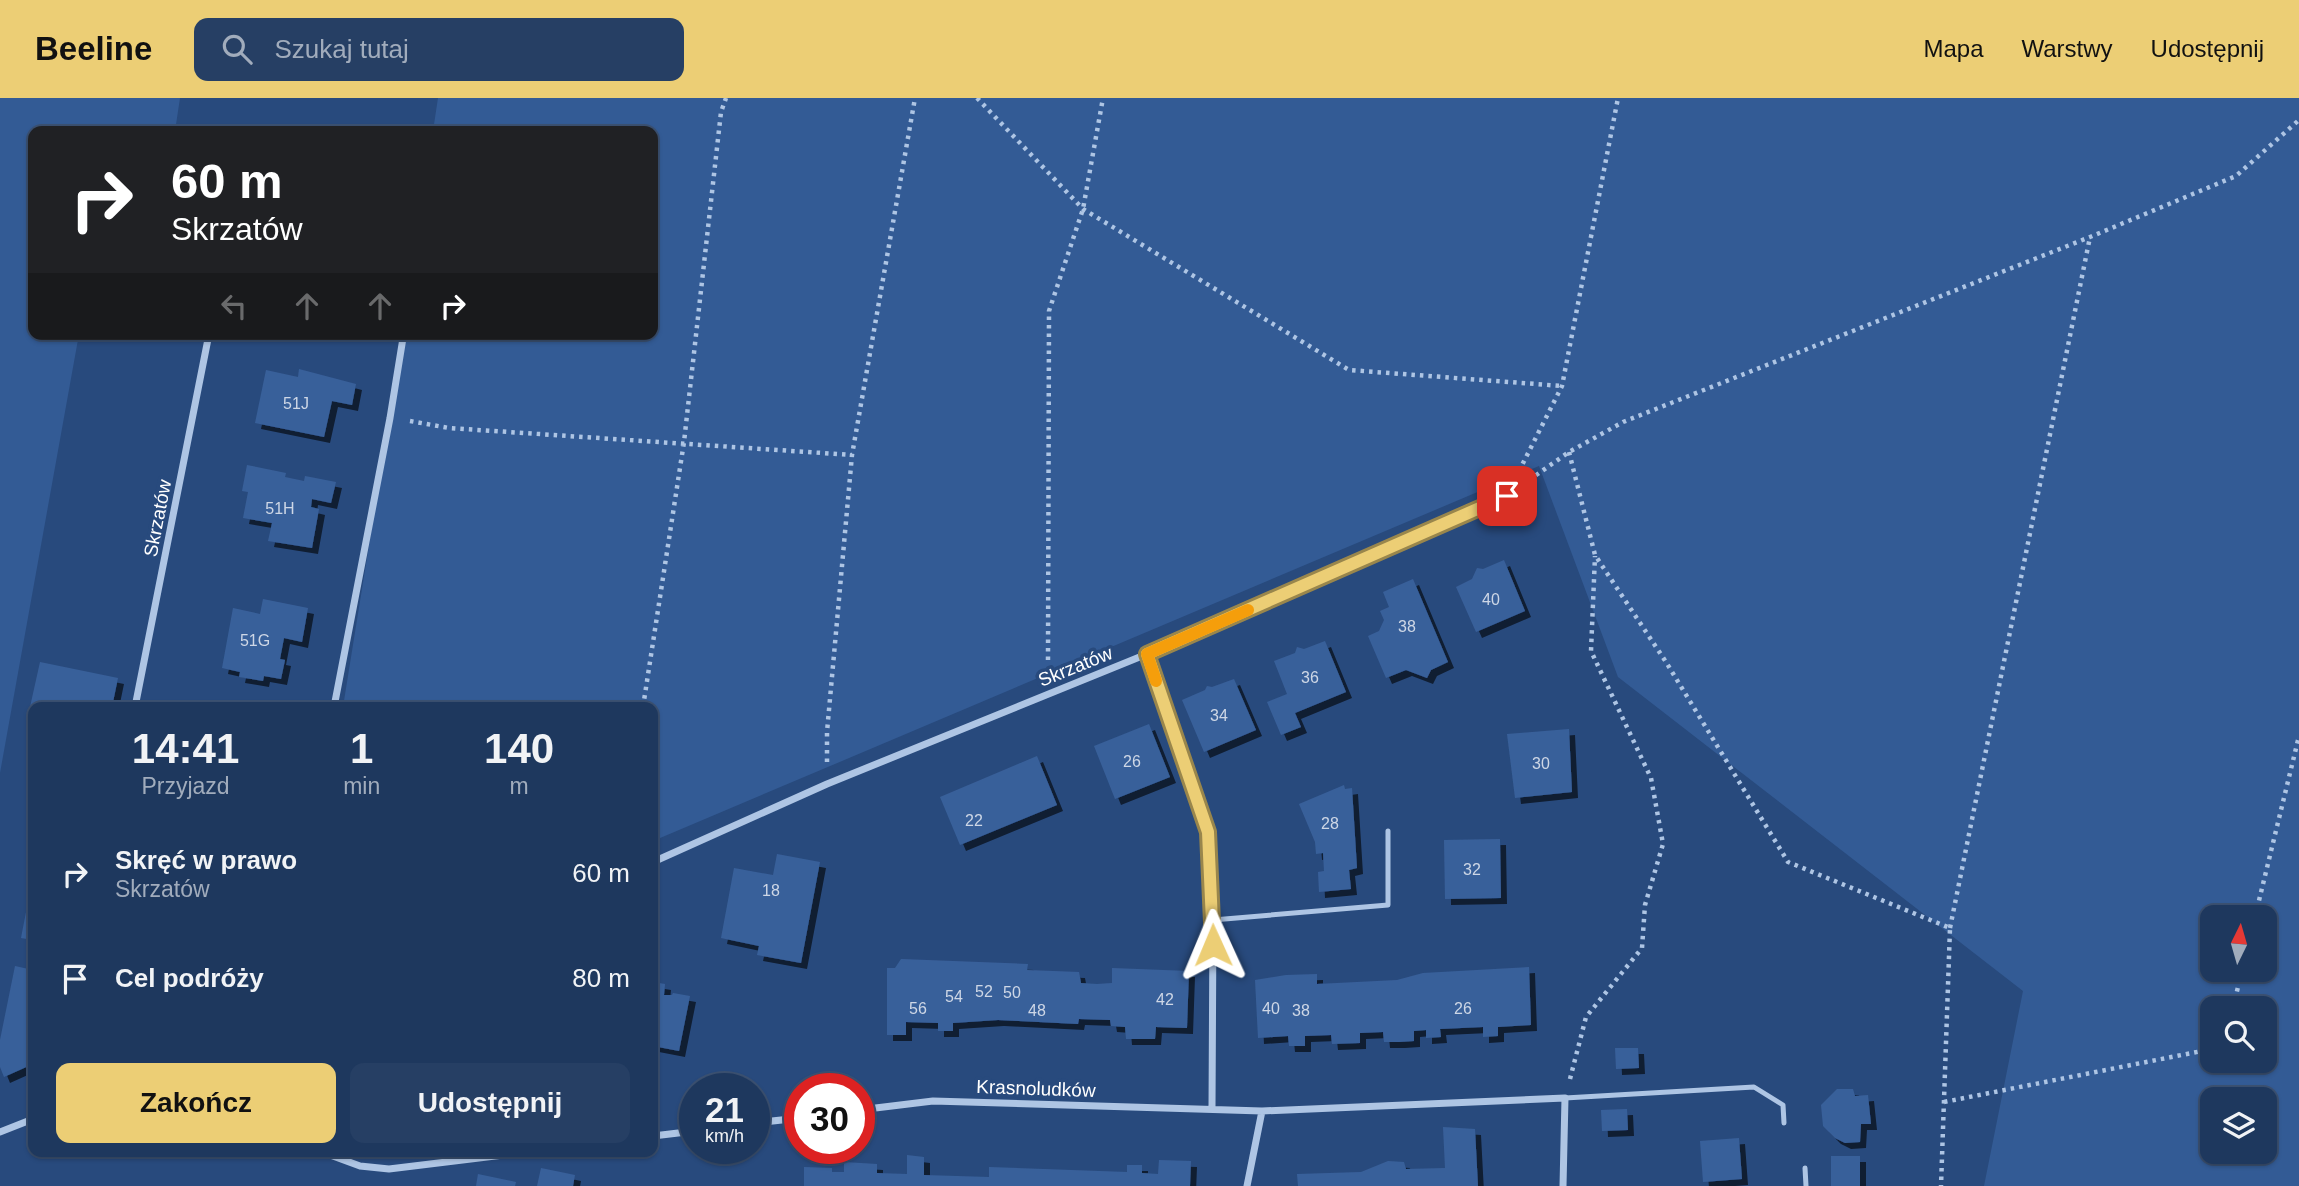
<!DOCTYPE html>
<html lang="pl">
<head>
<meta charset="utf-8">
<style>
	:root { --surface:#1e385e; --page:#263f64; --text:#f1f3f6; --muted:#a1acbc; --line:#3c5273; --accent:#ecce75 }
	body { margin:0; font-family:Helvetica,sans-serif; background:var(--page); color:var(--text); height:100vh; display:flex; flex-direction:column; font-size:26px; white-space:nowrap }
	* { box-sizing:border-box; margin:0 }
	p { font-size:23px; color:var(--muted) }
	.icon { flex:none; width:38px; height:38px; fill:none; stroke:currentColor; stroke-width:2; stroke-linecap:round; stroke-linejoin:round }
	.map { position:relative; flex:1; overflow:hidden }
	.details { position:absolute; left:28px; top:604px; width:630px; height:455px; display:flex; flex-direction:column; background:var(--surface); border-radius:14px; box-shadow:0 2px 5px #0004,0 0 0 2px var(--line) }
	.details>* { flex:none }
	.top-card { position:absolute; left:28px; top:28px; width:630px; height:214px; border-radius:14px; box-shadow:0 2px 5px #0004,0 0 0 2px var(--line); background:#202124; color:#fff; overflow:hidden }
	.needle { width:46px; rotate:5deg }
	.fabs { position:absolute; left:2200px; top:807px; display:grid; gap:14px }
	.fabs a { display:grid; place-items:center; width:77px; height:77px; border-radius:14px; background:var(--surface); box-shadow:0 2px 5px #0004,0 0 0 2px var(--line); font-size:35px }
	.speed { position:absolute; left:679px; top:975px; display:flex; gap:14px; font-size:35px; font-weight:700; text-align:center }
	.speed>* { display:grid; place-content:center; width:91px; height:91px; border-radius:50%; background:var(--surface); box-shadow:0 2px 5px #0004,0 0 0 2px var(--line); line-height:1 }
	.speed small { font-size:18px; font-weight:400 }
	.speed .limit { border:10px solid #d22; background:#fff; color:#111 }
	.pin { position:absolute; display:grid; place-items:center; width:60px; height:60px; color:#fff; margin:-30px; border-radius:14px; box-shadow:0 4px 10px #0006 }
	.me { position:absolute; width:77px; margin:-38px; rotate:359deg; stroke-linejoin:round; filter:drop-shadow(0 0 5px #0008) }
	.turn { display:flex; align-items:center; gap:24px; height:147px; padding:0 28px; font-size:32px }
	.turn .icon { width:91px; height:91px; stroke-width:2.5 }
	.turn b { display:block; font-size:49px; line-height:60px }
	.lanes { display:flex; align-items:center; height:66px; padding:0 28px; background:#0003; justify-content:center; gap:35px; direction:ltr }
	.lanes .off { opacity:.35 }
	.eta { display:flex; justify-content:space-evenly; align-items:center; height:119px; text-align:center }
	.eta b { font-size:42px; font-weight:800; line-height:49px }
	.action { display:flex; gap:14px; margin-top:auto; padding:14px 28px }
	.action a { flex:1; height:80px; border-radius:14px; background:var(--accent); color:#111; font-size:28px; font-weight:800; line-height:80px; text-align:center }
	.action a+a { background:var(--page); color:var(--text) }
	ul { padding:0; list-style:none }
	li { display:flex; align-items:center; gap:21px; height:105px; padding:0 28px }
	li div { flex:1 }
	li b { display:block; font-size:26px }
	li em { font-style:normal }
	header { display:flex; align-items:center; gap:42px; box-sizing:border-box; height:98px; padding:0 35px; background:var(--accent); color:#111 }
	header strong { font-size:33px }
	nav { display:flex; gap:38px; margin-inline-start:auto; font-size:24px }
	.search { width:490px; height:63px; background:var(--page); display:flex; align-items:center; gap:18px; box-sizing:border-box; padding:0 24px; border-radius:14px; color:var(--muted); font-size:26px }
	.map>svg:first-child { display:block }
</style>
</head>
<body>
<header>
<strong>Beeline</strong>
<div class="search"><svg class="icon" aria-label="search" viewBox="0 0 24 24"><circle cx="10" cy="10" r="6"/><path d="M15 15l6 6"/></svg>Szukaj tutaj</div>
<nav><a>Mapa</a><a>Warstwy</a><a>Udostępnij</a></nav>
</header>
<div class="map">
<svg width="2299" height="1088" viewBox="0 0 2299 1088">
	<defs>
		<filter id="shadow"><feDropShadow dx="6" dy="6" stdDeviation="0" flood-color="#0009"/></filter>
	</defs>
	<rect width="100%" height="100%" fill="#284a7d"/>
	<path fill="#335b95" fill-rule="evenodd" d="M0 0H180L175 33H33V236H79L0 675Z
		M438 0H2299V1088H1984L2023 893 1618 579 1539 368 653 743V609H343L403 236H653V33H433ZM2212 819H2264V872H2212ZM2212 910H2264V962H2212ZM2212 1001H2264V1054H2212Z"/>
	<path fill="#39609a" filter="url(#shadow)" d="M299 271 356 286 352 307 332 303 324 339 255 325 266 272 298 279Z
		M247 367 286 375 285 379 304 383 305 378 336 384 331 405 312 401 311 409 319 411 312 450 268 443 272 425 243 420 248 394 242 393Z
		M1504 462 1525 513 1476 534 1456 489 1472 481 1477 470 1483 471Z
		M1413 481 1448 564 1431 572 1427 580 1406 572 1386 580 1368 538 1379 533 1384 522 1380 513 1389 509 1383 494Z
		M263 501 308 510 302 544 284 540 280 561 285 562 281 581 264 578 263 583 239 579 240 574 222 570 233 510 260 516Z
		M1325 543 1346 594 1295 615 1301 629 1281 637 1267 604 1287 596 1274 563 1295 555 1297 549 1304 551Z
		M40 564 118 580 112 609H30Z
		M1234 581 1256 632 1204 654 1182 602 1205 592 1207 588 1212 589Z
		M1149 626 1170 679 1115 701 1094 648Z
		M1569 631 1572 694 1515 700 1507 636Z
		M1037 658 1057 707 960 747 940 699Z
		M1344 687 1345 691 1352 690 1357 770 1349 772 1351 791 1319 794 1318 774 1324 773 1323 755 1316 756 1315 744 1299 706Z
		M1500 741 1501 800 1445 801 1444 742Z
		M777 756 820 764 801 865 757 857 759 848 721 840 734 770 773 777Z
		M32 783H33V842L21 840Z
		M901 861 1028 866 1027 872 1079 874 1081 885 1097 886 1112 885V870L1189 873 1187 930 1156 929 1155 941H1126L1125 929 1111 928 1110 922 1079 921 1078 926 998 922 953 925V933H938V925L906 924V937H887V870H895Z
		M15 868 33 872V966L4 979 0 969V942Z
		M1529 869 1531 927 1498 929V938L1483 939V929L1440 931 1441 939 1426 940V932L1414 933V943L1399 944H1384L1383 934 1360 935V945L1332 946 1331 937 1305 938V948H1289L1288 938 1258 940 1255 882 1286 877 1317 876V886L1397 882 1423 875Z
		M653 884 665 886 664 897H672L673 895 690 898 679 953 653 948Z
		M1615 950H1638L1639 970 1616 971Z
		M1837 991H1853L1855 998 1868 997 1871 1026H1861L1860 1044 1845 1045 1835 1040 1823 1028 1821 1007Z
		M1627 1011 1628 1032 1602 1033 1601 1012Z
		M1443 1029 1475 1031 1478 1088H1298L1297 1076 1361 1074 1388 1063 1404 1064 1406 1071 1445 1070Z
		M1739 1040 1742 1081 1703 1084 1700 1043Z
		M907 1057 924 1059V1077L989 1079V1069L1127 1074V1067H1142V1075L1158 1076 1159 1062 1191 1063 1190 1088H804V1069L832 1070V1074H844V1064L877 1066V1075L907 1076Z
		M1831 1058H1860V1088H1831Z
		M541 1070 575 1077 573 1088H537Z
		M478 1076 516 1084 515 1088H476Z"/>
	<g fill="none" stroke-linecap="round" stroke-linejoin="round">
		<path stroke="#aec5e4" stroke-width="4.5" stroke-dasharray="3.5 5" stroke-linecap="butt" d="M977 0 1083 111 1349 272 1562 288
			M410 323 449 330 852 357
			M1569 354 1595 457 1666 564 1788 764 1950 830 1941 1088
			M1515 381 1562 288 1618 0
			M1522 387 1569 354 1623 324 2090 139 2236 78 2299 22
			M1048 562 1049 213 1083 111 1103 0
			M643 609 684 344 721 14 726 0
			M827 664V634L852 357 915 0
			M2255 819 2299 638
			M1950 830 2090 139
			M2233 910 2242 872
			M1570 981 1586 919 1642 850 1645 807 1663 746 1651 680 1591 553 1595 458
			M1944 1004 2212 951"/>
		<path stroke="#aec5e4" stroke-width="5" d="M1213 822 1388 807V733
			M1565 1000 1754 989 1783 1007 1784 1025
			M1805 1070 1806 1088"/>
		<path stroke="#aec5e4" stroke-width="7" d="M1147 556 1208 734 1213 822 1212 1011
			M135 609 209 236
			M334 609 390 320 403 240
			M653 764 827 686 1147 556 1507 398
			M859 1012 933 1003 1262 1013 1565 1000 1563 1088
			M754 1025 800 1020
			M0 1034 33 1021
			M653 1038 695 1033
			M322 1054 360 1068 389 1071 528 1054
			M1247 1088 1262 1013"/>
	</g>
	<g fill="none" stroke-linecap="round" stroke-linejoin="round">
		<defs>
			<path id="route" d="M1213 847 1208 734 1147 556 1507 398"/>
		</defs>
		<use href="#route" stroke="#99864c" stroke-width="18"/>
		<use href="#route" stroke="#ecce75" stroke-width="12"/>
		<path stroke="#f59e0b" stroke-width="12" d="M1156 583 1147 556 1248 512"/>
	</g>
	<g text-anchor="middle" stroke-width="7" stroke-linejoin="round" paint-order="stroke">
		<g font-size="16" fill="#ced7e6">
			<text x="296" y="311">51J</text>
			<text x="280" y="416">51H</text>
			<text x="1491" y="507">40</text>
			<text x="1407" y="534">38</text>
			<text x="255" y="548">51G</text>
			<text x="1310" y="585">36</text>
			<text x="1219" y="623">34</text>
			<text x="1132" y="669">26</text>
			<text x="1541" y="671">30</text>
			<text x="974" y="728">22</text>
			<text x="1330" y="731">28</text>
			<text x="1472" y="777">32</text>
			<text x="771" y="798">18</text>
			<text x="984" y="899">52</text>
			<text x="1012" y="900">50</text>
			<text x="954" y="904">54</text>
			<text x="1165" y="907">42</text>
			<text x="918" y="916">56</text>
			<text x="1271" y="916">40</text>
			<text x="1463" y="916">26</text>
			<text x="1037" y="918">48</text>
			<text x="1301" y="918">38</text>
		</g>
		<g font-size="19" fill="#fff" stroke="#284a7d">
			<text transform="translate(157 420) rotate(-79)" y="7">Skrzatów</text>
			<text transform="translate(1075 568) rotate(-22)" y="7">Skrzatów</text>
			<text transform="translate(1036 990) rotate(2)" y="7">Krasnoludków</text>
		</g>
	</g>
</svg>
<div class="fabs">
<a><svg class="needle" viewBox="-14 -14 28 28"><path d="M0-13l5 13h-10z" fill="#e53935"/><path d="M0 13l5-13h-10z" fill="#a1acbc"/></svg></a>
<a><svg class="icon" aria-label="search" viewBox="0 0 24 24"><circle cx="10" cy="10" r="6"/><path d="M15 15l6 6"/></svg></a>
<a><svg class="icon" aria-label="layers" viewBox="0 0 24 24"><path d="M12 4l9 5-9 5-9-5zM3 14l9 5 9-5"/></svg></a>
</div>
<div class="speed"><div>21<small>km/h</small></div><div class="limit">30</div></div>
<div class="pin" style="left:1507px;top:398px;background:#d93025"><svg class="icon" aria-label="arrive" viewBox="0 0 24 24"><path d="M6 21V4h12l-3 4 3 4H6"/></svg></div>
<svg class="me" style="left:1213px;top:847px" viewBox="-20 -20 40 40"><path d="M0-17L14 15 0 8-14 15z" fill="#ecce75" stroke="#fff" stroke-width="4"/></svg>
<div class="top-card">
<div class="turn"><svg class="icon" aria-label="right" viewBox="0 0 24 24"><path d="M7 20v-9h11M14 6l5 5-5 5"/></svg><div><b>60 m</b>Skrzatów</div></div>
<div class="lanes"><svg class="icon off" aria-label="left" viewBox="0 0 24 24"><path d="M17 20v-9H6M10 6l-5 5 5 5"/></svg><svg class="icon off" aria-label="ahead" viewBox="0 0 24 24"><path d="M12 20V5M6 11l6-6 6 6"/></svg><svg class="icon off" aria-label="ahead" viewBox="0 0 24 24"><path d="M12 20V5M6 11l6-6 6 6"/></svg><svg class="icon" aria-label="right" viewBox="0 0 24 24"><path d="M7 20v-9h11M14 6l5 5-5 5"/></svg></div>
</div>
<section class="details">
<div class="eta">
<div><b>14:41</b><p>Przyjazd</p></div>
<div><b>1</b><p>min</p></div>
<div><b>140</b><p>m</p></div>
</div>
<ul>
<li><svg class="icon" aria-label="right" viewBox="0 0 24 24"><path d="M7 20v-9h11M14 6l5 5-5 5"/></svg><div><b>Skręć w prawo</b><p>Skrzatów</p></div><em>60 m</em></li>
<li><svg class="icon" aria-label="arrive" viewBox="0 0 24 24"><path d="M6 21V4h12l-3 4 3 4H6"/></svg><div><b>Cel podróży</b></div><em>80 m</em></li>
</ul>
<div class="action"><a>Zakończ</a><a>Udostępnij</a></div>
</section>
</div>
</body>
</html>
